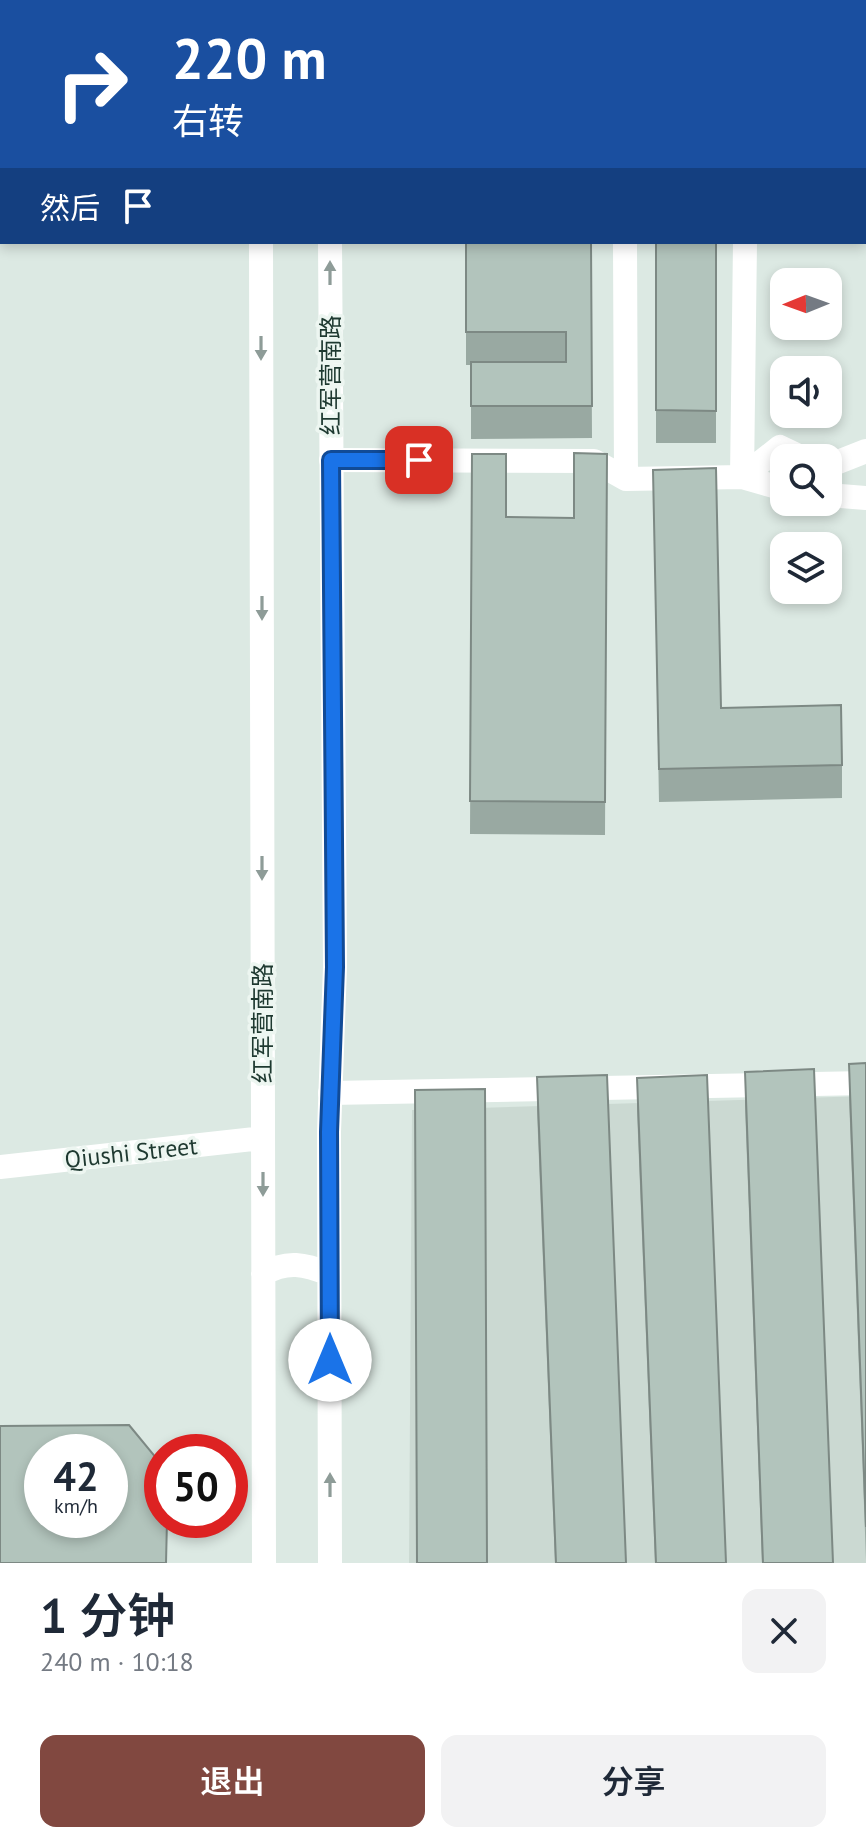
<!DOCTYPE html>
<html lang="zh">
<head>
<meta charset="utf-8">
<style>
	:root { --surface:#fff; --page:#f2f2f3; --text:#1f2937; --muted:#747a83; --accent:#814840 }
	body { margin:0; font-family:"PT Sans","Noto Sans SC",sans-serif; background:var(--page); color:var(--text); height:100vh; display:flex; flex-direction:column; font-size:30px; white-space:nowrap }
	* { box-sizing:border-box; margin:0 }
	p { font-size:26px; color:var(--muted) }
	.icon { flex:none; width:44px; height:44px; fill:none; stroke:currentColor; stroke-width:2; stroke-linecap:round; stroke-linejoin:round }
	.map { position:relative; height:1563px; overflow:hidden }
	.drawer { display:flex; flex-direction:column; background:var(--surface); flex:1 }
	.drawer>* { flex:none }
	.guide { position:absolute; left:0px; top:0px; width:866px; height:244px; box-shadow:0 4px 12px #0003; background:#1a4fa0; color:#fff; overflow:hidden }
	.needle { width:52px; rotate:269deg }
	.controls { position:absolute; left:770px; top:268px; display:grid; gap:16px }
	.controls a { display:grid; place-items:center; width:72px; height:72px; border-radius:16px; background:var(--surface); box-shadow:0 4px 12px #0003; font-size:40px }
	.speed { position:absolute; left:24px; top:1434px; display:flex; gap:16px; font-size:40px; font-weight:700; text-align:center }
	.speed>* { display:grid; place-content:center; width:104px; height:104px; border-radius:50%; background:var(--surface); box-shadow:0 4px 12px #0003; line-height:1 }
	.speed small { font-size:20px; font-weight:400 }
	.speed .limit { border:12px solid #d22; background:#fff; color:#111 }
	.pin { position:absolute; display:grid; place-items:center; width:68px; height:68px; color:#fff; margin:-34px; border-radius:16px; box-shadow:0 4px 12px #0006 }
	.me { position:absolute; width:88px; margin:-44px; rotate:0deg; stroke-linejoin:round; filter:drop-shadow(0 0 6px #0008) }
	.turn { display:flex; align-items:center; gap:28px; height:168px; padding:0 40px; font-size:36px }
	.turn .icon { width:104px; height:104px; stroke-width:2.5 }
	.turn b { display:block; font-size:56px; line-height:68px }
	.then { display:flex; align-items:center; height:76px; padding:0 40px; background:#0003; gap:16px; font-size:30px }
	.round { display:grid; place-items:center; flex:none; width:84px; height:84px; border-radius:16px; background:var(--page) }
	.headline { display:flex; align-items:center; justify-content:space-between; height:136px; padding:0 40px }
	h1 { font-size:48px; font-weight:600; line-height:60px }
	.primary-button { display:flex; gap:16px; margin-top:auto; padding:16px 40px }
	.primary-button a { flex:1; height:92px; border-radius:16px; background:var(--accent); color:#fff; font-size:32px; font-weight:600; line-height:92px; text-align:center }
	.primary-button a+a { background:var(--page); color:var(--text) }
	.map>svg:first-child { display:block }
</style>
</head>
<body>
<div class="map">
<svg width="866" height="1563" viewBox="0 0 866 1563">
	<rect width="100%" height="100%" fill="#dce9e3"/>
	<path fill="#cbd9d2" d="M866 1096V1563H409L412 1110Z"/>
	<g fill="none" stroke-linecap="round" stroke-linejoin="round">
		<path stroke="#fff" stroke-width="24" d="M624 0V2
			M747 2V0
			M625 242 626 479
			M331 460 594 461 626 479 742 477 745 242
			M828 466 866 451
			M742 477 780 447 803 458
			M742 477 784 489
			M828 495 866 498
			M330 1093 866 1083"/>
		<path stroke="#fff" stroke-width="24" d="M260 0V2
			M328 0V2
			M261 242 264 1563
			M330 242 335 967 329 1132 330 1563
			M0 1167 263 1138
			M263 1274C287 1260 305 1264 329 1274"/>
	</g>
	<path fill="#99a9a2" d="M466 242H591L592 438 471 439V365H466Z
		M656 242H716V443H656Z
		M472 454 506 517 574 518 607 454 605 835 470 834Z
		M653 470 721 708 842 765V798L659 802Z
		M866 1063V1560L849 1096V1064Z
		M745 1072 833 1563H762L745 1105Z
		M537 1077 626 1563H555L537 1110Z
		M637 1078 726 1563H655L637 1110Z"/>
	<path fill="#7d8984" d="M2 147V173L0 174V148Z"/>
	<path fill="#b2c4bc" stroke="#7d8984" stroke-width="2" fill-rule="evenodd" d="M465 0H591V2H465Z
		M652 0H705V2H652Z
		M0 17 2 19V147L0 148Z
		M466 242H591L592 406H471V362H566V332H466Z
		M656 242H716V411L656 410Z
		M574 453 607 454 605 802 470 801 472 454H506V517L574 518Z
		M716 468 721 708 841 705 842 765 659 769 653 470Z
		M866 1063V1527L849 1064Z
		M814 1069 833 1563H763L745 1072Z
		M607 1075 626 1563H556L537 1077Z
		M707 1075 726 1563H656L637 1078Z
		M485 1089 487 1563H417L415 1090Z
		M129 1425 162 1465V1520H167L166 1563H0V1426ZM42 1452H110V1520H42Z"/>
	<defs><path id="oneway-solid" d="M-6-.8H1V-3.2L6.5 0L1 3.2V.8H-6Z" transform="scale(2)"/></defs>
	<g fill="#8e9c98">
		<use href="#oneway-solid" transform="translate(330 273) rotate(-90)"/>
		<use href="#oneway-solid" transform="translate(261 348) rotate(90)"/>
		<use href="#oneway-solid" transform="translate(262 608) rotate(90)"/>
		<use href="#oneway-solid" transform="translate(262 868) rotate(90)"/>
		<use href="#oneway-solid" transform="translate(263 1184) rotate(90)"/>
		<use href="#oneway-solid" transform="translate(330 1485) rotate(-90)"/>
	</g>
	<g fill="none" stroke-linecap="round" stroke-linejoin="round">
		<defs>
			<path id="route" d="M330 1360 329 1132 335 967 331 460H419"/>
		</defs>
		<use href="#route" stroke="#114b97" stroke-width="20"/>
		<use href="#route" stroke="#1a73e8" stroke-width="14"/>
	</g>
	<g text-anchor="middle" stroke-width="7" stroke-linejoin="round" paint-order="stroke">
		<g font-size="24" fill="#1e3930" stroke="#edf6f1">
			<text transform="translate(331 375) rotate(-90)" y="8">红军营南路</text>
			<text transform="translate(263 1023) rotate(-90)" y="8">红军营南路</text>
			<text transform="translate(131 1153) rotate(-6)" y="8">Qiushi Street</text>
		</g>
	</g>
</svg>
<div class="controls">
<a><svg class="needle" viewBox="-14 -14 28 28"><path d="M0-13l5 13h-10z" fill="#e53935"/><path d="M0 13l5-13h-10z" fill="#747a83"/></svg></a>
<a><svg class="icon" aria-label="sound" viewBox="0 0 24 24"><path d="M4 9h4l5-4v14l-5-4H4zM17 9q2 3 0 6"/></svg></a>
<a><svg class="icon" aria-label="search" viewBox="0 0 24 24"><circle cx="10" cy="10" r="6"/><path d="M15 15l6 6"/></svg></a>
<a><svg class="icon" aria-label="layers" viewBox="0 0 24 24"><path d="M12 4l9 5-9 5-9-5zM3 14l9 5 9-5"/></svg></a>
</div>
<div class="speed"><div>42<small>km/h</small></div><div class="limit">50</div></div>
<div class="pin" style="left:419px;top:460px;background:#d93025"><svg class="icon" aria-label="arrive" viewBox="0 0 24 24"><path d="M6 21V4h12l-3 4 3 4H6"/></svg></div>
<svg class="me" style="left:330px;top:1360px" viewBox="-20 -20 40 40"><circle r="19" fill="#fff"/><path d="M0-13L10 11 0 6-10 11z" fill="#1a73e8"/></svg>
<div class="guide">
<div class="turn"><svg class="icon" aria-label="right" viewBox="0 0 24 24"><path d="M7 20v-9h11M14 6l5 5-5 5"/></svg><div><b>220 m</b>右转</div></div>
<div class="then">然后<svg class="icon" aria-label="arrive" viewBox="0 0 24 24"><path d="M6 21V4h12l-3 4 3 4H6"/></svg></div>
</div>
</div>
<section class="drawer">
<div class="headline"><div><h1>1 分钟</h1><p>240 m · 10:18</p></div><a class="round"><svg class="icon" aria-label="close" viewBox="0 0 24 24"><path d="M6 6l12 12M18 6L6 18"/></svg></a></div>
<div class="primary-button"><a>退出</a><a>分享</a></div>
</section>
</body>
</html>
